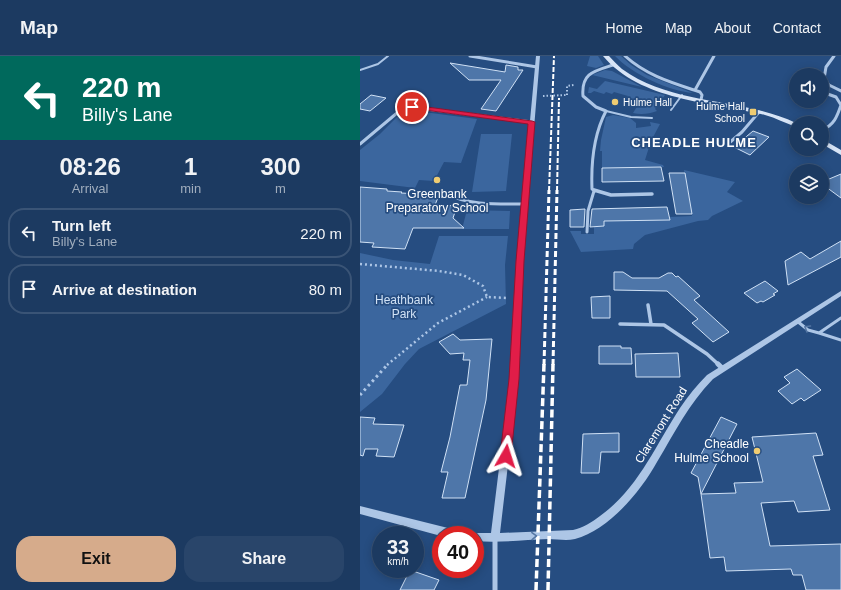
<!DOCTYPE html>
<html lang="en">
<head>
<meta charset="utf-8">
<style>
	:root { --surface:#1c3a61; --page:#29456a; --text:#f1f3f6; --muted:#a0adbd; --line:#3a5476; --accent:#d6ab8b }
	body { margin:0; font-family:Arial,sans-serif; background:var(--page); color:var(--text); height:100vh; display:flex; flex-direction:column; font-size:15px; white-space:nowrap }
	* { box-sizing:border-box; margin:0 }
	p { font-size:13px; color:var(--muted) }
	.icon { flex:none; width:22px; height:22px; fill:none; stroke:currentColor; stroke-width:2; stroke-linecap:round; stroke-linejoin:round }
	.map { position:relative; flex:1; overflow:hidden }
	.drawer { display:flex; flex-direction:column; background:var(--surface); width:360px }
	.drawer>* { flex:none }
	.guide { background:#00695c; color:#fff; overflow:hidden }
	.tools { position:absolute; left:429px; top:12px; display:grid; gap:8px }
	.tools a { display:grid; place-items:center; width:40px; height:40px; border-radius:50%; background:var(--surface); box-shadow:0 2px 10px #0003,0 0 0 1px var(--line); font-size:20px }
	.speed { position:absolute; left:12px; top:470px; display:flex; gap:8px; font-size:20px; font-weight:700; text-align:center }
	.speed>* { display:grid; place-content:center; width:52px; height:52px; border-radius:50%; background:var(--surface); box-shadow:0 2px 10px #0003,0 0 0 1px var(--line); line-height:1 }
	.speed small { font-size:10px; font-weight:400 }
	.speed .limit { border:6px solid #d22; background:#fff; color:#111 }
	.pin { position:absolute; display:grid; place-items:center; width:34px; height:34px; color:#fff; margin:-17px; border:2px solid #fff; border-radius:50%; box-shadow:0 1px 4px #0007 }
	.me { position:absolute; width:44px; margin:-22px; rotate:6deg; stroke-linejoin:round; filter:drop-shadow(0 0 3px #0008) }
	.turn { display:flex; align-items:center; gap:14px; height:84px; padding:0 16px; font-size:18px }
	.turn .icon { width:52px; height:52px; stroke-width:2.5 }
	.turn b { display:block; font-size:28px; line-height:34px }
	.eta { display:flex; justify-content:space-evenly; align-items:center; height:68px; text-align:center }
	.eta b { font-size:24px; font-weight:800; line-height:28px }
	.primary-button { display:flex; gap:8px; margin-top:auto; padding:8px 16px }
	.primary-button a { flex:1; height:46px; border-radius:16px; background:var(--accent); color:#111; font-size:16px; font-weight:800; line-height:46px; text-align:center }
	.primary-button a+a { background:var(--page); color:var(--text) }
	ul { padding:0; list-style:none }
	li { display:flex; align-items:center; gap:12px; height:50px; margin:0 8px 6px; padding:0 8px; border:2px solid var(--line); border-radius:16px }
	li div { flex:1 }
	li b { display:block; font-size:15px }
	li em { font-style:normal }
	header { display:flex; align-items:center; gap:24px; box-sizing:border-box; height:56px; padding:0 20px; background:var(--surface); border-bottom:1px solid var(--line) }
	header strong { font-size:19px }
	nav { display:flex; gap:22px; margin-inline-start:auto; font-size:14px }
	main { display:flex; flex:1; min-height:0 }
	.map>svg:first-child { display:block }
</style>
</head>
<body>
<header>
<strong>Map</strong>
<nav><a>Home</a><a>Map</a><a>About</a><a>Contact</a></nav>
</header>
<main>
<section class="drawer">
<div class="guide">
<div class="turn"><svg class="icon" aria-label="left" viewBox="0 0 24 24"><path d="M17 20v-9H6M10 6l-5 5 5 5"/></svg><div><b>220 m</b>Billy's Lane</div></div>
</div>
<div class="eta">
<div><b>08:26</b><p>Arrival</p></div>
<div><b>1</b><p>min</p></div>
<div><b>300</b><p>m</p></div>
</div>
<ul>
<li><svg class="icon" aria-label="left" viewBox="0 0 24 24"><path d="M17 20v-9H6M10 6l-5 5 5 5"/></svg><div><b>Turn left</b><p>Billy's Lane</p></div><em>220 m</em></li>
<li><svg class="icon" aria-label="arrive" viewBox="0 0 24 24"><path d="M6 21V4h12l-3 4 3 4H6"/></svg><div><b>Arrive at destination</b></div><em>80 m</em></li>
</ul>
<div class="primary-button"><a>Exit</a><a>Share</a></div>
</section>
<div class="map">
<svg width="481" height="534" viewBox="0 0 481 534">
	<rect width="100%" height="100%" fill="#264d81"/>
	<path fill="#3b669e" d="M230 0H238L244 9 236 12 227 10Z
		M255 0H261L271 9 287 19 333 37C309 35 272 18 255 0Z
		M245 14 252 15 282 31 232 19Z
		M245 25 305 39 295 53 297 55C289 58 281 59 273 57L278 49 273 48 275 45 268 43 266 46 264 45 268 40 254 36 252 38 246 36 244 38 234 35 231 37H228L229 31 237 33Z
		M48 54 117 63 101 107 84 106 74 125 59 124 55 132 0 125V94L20 78 41 57Z
		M253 59 270 62 276 67V72L291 70 290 66 300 68 291 85 285 104 303 109 304 111 242 112V95H240L241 84 246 61Z
		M121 78H152L146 135 112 136Z
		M324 114 375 126 367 136 383 145 352 160 348 164 338 165 285 179 274 188 273 193 221 196 210 175H221V178H234V170H244V165L310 164 309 161 332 160Z
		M107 154 150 155 149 173H102Z
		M79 180H148L145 209 146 248 59 293 45 308 22 338 0 356V197L33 204 70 208Z"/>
	<path fill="#4e76a9" stroke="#d0e1f5" d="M90 7 145 16 146 9 158 11V14H163L136 55 121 53 141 24H109Z
		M11 39 26 42 10 55 0 53V48Z
		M393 75 409 81 390 99 374 91Z
		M301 111 304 125 242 126V112Z
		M309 117H325L332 158H316Z
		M481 118V142L462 128V126Z
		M0 131 27 133V135L42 136 41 137 79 139 75 149 97 150 93 162 104 172H53L45 193 12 191 14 187 0 186Z
		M307 151 310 164 244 165V170L230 171 232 153Z
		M225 153 224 171H210V154Z
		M481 185V201L428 229 425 205 441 196 450 203Z
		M254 216H263L272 222H299L308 217H312L316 221 318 220 340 240 334 244 369 276 353 286 332 267 338 263 307 235 254 234Z
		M405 225 418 235 413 238 415 239 403 246 401 245 397 247 384 237Z
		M250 240V262H232L231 241Z
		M93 278 100 284 132 283 126 344 105 442H82L88 416H81L90 381 100 329H107L110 304H103L104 297 90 298 79 286Z
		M239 290H261V292H271L272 308H239Z
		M318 297 320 321H276L275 298Z
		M437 313 461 334 444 345 441 342 432 348 418 335 430 327 424 321Z
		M0 361 15 362 13 368 44 369 34 401 16 400 18 393H5L3 400 0 399Z
		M361 361 377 368 341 438 338 421 331 417Z
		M259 377V396H241L239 417H221L223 378Z
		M456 377 463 399 453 400 470 454 438 456 434 445 401 447 410 490 481 488V534H446L442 519H433L431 513 366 515 364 501 350 502 341 438 376 437 374 427 403 426 392 381Z
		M50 514 79 524 74 534H40Z"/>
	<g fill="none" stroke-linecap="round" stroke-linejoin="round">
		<path stroke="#adc6e6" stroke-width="2" stroke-dasharray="1.5 2" stroke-linecap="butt" d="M207 39V30L214 29"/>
		<path stroke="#adc6e6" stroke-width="2.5" stroke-dasharray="2 3" stroke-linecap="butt" d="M0 208 79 215 103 219 123 230 127 241 148 242
			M27 309 78 267 127 241"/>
		<path stroke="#adc6e6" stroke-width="3" stroke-dasharray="2.5 3.5" stroke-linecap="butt" d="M0 339 28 308"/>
		<path stroke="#adc6e6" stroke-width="2" d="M0 14 18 8 28 0
			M311 54 322 39
			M246 55 271 61 292 62"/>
		<path stroke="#adc6e6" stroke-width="3" d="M87 137C105 150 143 148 165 148
			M227 176 228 155 234 135
			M437 265 448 274 459 277 481 262
			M459 277 481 284"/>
		<path stroke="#adc6e6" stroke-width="3" d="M110 0 177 11
			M265 0C287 20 313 27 340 36L342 39 341 44
			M474 0 466 11 464 23 469 29 481 35
			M335 34 354 0
			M462 36 476 41 481 49
			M462 74C474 69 477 61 481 49
			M369 87 382 76 399 56
			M0 88 37 57 49 51 172 66
			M235 135 232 133C231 108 234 78 246 55L236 51 223 40C221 17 234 15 253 9"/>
		<path stroke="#adc6e6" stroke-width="3.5" d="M234 134 251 139 292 138
			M288 249 291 268
			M260 268 304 269 347 298 359 309"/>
		<path stroke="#adc6e6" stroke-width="5" d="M358 308 362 312
			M135 481V534"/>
		<path fill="#adc6e6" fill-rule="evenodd" d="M176 0H180L163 205 158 323 140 477 213 474C223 472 232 466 240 460 278 433 295 390 320 352 328 340 337 329 347 319L481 235V240L353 323C328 349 315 376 297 406 281 435 249 474 215 483 206 485 197 483 188 483 163 484 139 487 115 485V479H111L112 478 115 477H131L150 323 157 205Z
			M0 450 104 476 106 479 81 480 0 458Z"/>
		<path fill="#d7e4f6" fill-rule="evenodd" d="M243 0H249C253 4 257 9 262 13 313 50 381 41 436 67V71C425 67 416 62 405 59 351 46 281 45 243 0Z
			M462 83 481 94V99L462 88Z"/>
		<path stroke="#fff" stroke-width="2" stroke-dasharray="5 2" stroke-linecap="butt" d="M189 135 194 0
			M197 135 199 42"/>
		<path stroke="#fff" stroke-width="3" stroke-dasharray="6 3" stroke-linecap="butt" d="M184 309 189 134
			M193 309 197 134"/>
		<path stroke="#fff" stroke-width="3.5" stroke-dasharray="8 3.5" stroke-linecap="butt" d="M176 534 184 308
			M188 534 193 308"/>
		<path stroke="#adc6e6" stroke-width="2" stroke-dasharray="1.5 2" stroke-linecap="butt" d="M183 40 207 39"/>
	</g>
	<defs><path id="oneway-chevron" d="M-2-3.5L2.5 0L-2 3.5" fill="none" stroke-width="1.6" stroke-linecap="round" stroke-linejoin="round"/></defs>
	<g stroke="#5577a4">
		<use href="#oneway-chevron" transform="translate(447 272) rotate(-149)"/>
		<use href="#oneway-chevron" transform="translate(174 480) rotate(-2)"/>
	</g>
	<path fill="#e11d48" stroke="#92132f" d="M52 49 172 65 175 66 164 205 159 323 151 400 150 404 146 405 142 404 140 400 149 323 156 205 168 68 50 52V50Z"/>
	<g fill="#efcc72" stroke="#264d81" stroke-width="1.5">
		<circle cx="255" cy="46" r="4"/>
		<rect x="389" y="52" width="8" height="8" rx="2"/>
		<circle cx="77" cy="124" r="4"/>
		<circle cx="397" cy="395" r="4"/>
	</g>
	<g text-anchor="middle" stroke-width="3.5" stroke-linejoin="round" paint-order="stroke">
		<g font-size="10" fill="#fff" stroke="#264d81" text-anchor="start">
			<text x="263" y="50">Hulme Hall</text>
			<text x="385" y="54" text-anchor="end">Hulme Hall<tspan x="385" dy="12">School</tspan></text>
		</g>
		<g font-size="12" fill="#fff" stroke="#264d81">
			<text x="77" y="142">Greenbank<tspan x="77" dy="14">Preparatory School</tspan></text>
			<text x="389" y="392" text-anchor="end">Cheadle<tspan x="389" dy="14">Hulme School</tspan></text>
		</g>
		<g font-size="12" fill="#d0e1f5" stroke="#264d81">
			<text x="44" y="248">Heathbank<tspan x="44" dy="14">Park</tspan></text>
		</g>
		<g font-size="12" fill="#fff" stroke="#264d81">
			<text transform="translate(301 369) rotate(-58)" y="4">Claremont Road</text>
		</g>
		<g font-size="13" font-weight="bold" letter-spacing="1" fill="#fff" stroke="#264d81">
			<text x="334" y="91">CHEADLE HULME</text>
		</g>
	</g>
</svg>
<div class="tools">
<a><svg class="icon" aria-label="sound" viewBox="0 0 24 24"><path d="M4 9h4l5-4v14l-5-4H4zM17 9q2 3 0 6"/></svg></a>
<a><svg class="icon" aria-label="search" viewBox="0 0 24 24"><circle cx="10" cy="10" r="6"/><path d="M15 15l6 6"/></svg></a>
<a><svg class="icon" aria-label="layers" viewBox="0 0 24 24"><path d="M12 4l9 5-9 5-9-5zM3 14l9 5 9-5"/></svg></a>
</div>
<div class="speed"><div>33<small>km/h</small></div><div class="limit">40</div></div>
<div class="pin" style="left:52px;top:51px;background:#d93025"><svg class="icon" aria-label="arrive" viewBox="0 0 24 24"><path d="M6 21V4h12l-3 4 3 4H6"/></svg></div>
<svg class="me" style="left:146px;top:400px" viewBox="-20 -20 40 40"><path d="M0-17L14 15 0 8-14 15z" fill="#e11d48" stroke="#fff" stroke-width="4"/></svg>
</div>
</main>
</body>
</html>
